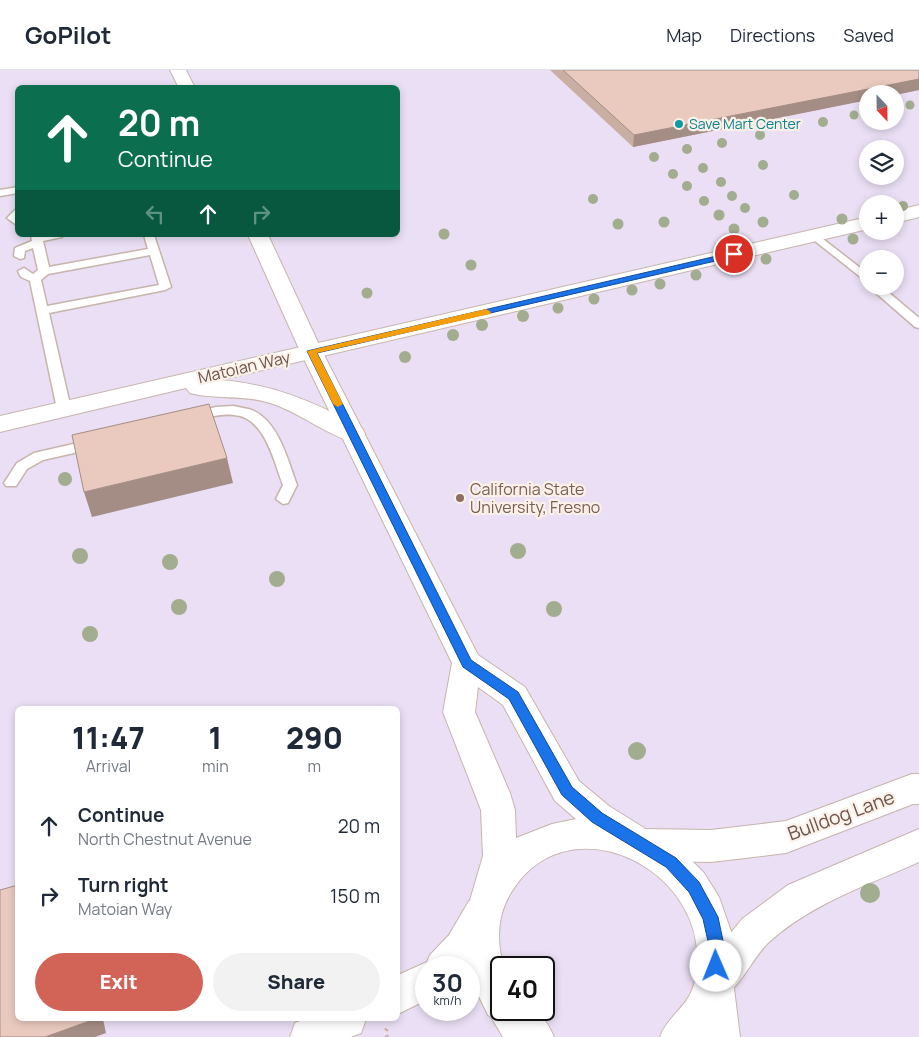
<!DOCTYPE html>
<html lang="en">
<head>
<meta charset="utf-8">
<style>
	:root { --surface:#fff; --page:#f2f2f3; --text:#1f2937; --muted:#747a83; --line:#e0e1e3; --accent:#d26357 }
	body { margin:0; font-family:Manrope,sans-serif; background:var(--page); color:var(--text); height:100vh; display:flex; flex-direction:column; font-size:19px; white-space:nowrap }
	* { box-sizing:border-box; margin:0 }
	p { font-size:16px; color:var(--muted) }
	.icon { flex:none; width:28px; height:28px; fill:none; stroke:currentColor; stroke-width:2; stroke-linecap:round; stroke-linejoin:round }
	.map { position:relative; flex:1; overflow:hidden }
	.details { position:absolute; left:15px; top:636px; width:385px; height:315px; display:flex; flex-direction:column; background:var(--surface); border-radius:8px; box-shadow:0 2px 8px #0003 }
	.details>* { flex:none }
	.guide { position:absolute; left:15px; top:15px; width:385px; height:152px; border-radius:8px; box-shadow:0 2px 8px #0003; background:#0b6e4f; color:#fff; overflow:hidden }
	.needle { width:32px; rotate:158deg }
	.buttons { position:absolute; left:859px; top:15px; display:grid; gap:10px }
	.buttons a { display:grid; place-items:center; width:45px; height:45px; border-radius:50%; background:var(--surface); box-shadow:0 2px 8px #0003; font-size:25px }
	.speed { position:absolute; left:415px; top:886px; display:flex; gap:10px; font-size:25px; font-weight:700; text-align:center }
	.speed>* { display:grid; place-content:center; width:65px; height:65px; border-radius:50%; background:var(--surface); box-shadow:0 2px 8px #0003; line-height:1 }
	.speed small { font-size:12px; font-weight:400 }
	.speed .limit { border:2px solid #111; border-radius:8px; background:#fff; color:#111 }
	.pin { position:absolute; display:grid; place-items:center; width:42px; height:42px; color:#fff; margin:-21px; border:2px solid #fff; border-radius:50%; box-shadow:0 1px 5px #0007 }
	.me { position:absolute; width:55px; margin:-28px; rotate:359deg; stroke-linejoin:round; filter:drop-shadow(0 0 4px #0008) }
	.turn { display:flex; align-items:center; gap:18px; height:105px; padding:0 20px; font-size:22px }
	.turn .icon { width:65px; height:65px; stroke-width:2.5 }
	.turn b { display:block; font-size:35px; line-height:42px }
	.lanes { display:flex; align-items:center; height:48px; padding:0 20px; background:#0003; justify-content:center; gap:25px; direction:ltr }
	.lanes .off { opacity:.35 }
	.eta { display:flex; justify-content:space-evenly; align-items:center; height:85px; text-align:center }
	.eta b { font-size:30px; font-weight:800; line-height:35px }
	.button { display:flex; gap:10px; margin-top:auto; padding:10px 20px }
	.button a { flex:1; height:58px; border-radius:30px; background:var(--accent); color:#fff; font-size:20px; font-weight:800; line-height:58px; text-align:center }
	.button a+a { background:var(--page); color:var(--text) }
	ul { padding:0; list-style:none }
	li { display:flex; align-items:center; gap:15px; height:70px; padding:0 20px }
	li div { flex:1 }
	li b { display:block; font-size:19px }
	li em { font-style:normal }
	header { display:flex; align-items:center; gap:30px; box-sizing:border-box; height:70px; padding:0 25px; background:var(--surface); border-bottom:1px solid var(--line) }
	header strong { font-size:24px }
	nav { display:flex; gap:28px; margin-inline-start:auto; font-size:18px }
	.map>svg:first-child { display:block }
</style>
</head>
<body>
<header>
<strong>GoPilot</strong>
<nav><a>Map</a><a>Directions</a><a>Saved</a></nav>
</header>
<div class="map">
<svg width="919" height="967" viewBox="0 0 919 967">
	<rect width="100%" height="100%" fill="#f8ede2"/>
	<path fill="#eadff4" fill-rule="evenodd" d="M0 0H919V967H0ZM18 18H398V165H18ZM868 24H895V51H868ZM868 79H895V106H868ZM868 134H895V161H868ZM868 189H895V216H868ZM18 639H398V949H18ZM426 898H469V940H426ZM501 898H544V940H501Z"/>
	<g fill="none" stroke-linecap="round" stroke-linejoin="round">
		<defs>
			<path id="service" d="M18 117V123L0 126V120Z
				M18 137V156L7 148Z
				M814 162 868 204V213L810 167 809 165Z
				M31 165H63L62 167 43 171 49 197 148 179 144 165H154L171 217 165 220 49 243 71 339 64 343 57 339 30 211 21 207 18 201 24 198 33 204 38 200 33 178 25 181 24 188 20 189 14 186 15 178 32 171ZM150 185 159 215 47 236 41 210 48 204Z
				M868 216H881L919 248V258L915 257Z
				M234 336C241 338 248 338 254 341 279 353 288 391 297 415L288 433 283 434 276 429 283 415C274 392 265 347 234 345 220 343 206 348 192 351L185 347 187 344 216 337Z
				M95 369 100 371 102 374 100 377 43 390 27 399 16 416H6L4 413 17 393 34 383Z"/>
			<path id="minor" d="M919 135V147L895 153V141Z
				M868 147V159L220 310C273 314 317 333 362 358L365 364 362 370 353 372C325 364 299 342 270 333 242 324 215 330 190 323L186 318 0 362V346Z
				M912 704H919V734H913L786 783 711 792 643 791 631 786 626 775 631 764 643 759 711 760 786 751Z
				M919 759V792C868 815 810 834 768 873 749 892 741 920 715 931L702 925 696 912 702 899 742 849 788 815Z
				M482 826 495 831 500 843 475 891 469 898H426V930L398 944V905L427 892 430 885 449 865 469 831Z
				M305 949H366L361 963 351 967H290L295 953Z"/>
			<path id="tertiary" d="M170 0H186L195 18H179Z
				M248 165H268L322 281 478 585 525 617 579 711 609 736 684 783 704 803 719 827 733 867V910L740 967H660C669 943 690 937 695 910 718 804 571 727 512 821 497 844 496 871 504 898H501V940C529 940 542 938 554 967H503L491 947 488 945 470 908 463 881V854L483 786 481 740 443 642 452 593 300 281ZM478 617 503 635 555 731 576 749 552 754 516 768 515 740 510 723 475 642Z"/>
		</defs>
		<use href="#service" stroke="#c7b4ab" stroke-width="3"/>
		<use href="#minor" stroke="#c7b4ab" stroke-width="2"/>
		<use href="#tertiary" stroke="#c7b4ab" stroke-width="2"/>
		<path stroke="#ceada2" stroke-width="4" stroke-dasharray="2 5" stroke-linecap="butt" d="M387 967 385 962 388 957"/>
		<use href="#service" fill="#fff" fill-rule="evenodd"/>
		<use href="#minor" fill="#fff" fill-rule="evenodd"/>
		<use href="#tertiary" fill="#fff" fill-rule="evenodd"/>
	</g>
	<g fill="#a2ac8e">
		<circle cx="910" cy="35" r="4.5"/>
		<circle cx="854" cy="45" r="4.5"/>
		<circle cx="823" cy="52" r="5"/>
		<circle cx="760" cy="65" r="5"/>
		<circle cx="722" cy="73" r="5"/>
		<circle cx="687" cy="79" r="5"/>
		<circle cx="654" cy="87" r="5"/>
		<circle cx="763" cy="95" r="5"/>
		<circle cx="703" cy="98" r="5"/>
		<circle cx="673" cy="104" r="5"/>
		<circle cx="721" cy="112" r="5"/>
		<circle cx="687" cy="116" r="5"/>
		<circle cx="794" cy="125" r="5"/>
		<circle cx="732" cy="126" r="5"/>
		<circle cx="593" cy="129" r="5"/>
		<circle cx="704" cy="131" r="5"/>
		<circle cx="903" cy="136" r="5"/>
		<circle cx="745" cy="138" r="5"/>
		<circle cx="719" cy="145" r="5.5"/>
		<circle cx="842" cy="149" r="5.5"/>
		<circle cx="664" cy="152" r="5.5"/>
		<circle cx="763" cy="152" r="5.5"/>
		<circle cx="618" cy="154" r="5.5"/>
		<circle cx="734" cy="159" r="5.5"/>
		<circle cx="444" cy="164" r="5.5"/>
		<circle cx="853" cy="169" r="5.5"/>
		<circle cx="766" cy="189" r="5.5"/>
		<circle cx="471" cy="195" r="5.5"/>
		<circle cx="738" cy="196" r="5.5"/>
		<circle cx="696" cy="205" r="5.5"/>
		<circle cx="660" cy="214" r="5.5"/>
		<circle cx="632" cy="220" r="5.5"/>
		<circle cx="367" cy="223" r="5.5"/>
		<circle cx="594" cy="229" r="5.5"/>
		<circle cx="558" cy="238" r="5.5"/>
		<circle cx="523" cy="246" r="6"/>
		<circle cx="482" cy="255" r="6"/>
		<circle cx="453" cy="265" r="6"/>
		<circle cx="405" cy="287" r="6"/>
		<circle cx="65" cy="409" r="7"/>
		<circle cx="518" cy="481" r="8"/>
		<circle cx="80" cy="486" r="8"/>
		<circle cx="170" cy="492" r="8"/>
		<circle cx="277" cy="509" r="8"/>
		<circle cx="179" cy="537" r="8"/>
		<circle cx="554" cy="539" r="8"/>
		<circle cx="90" cy="564" r="8"/>
		<circle cx="637" cy="681" r="9"/>
		<circle cx="870" cy="823" r="10"/>
	</g>
	<path fill="#c9aea3" d="M550 0H919V20L895 25V24L633 77Z"/>
	<path fill="#a48d85" d="M919 9V20L895 25V24H868V30L633 77 634 65Z
		M227 388 233 413 92 447 84 422Z
		M95 949H103L106 963 95 967H45Z"/>
	<path fill="#eacabe" stroke="#a48d85" d="M563 0H919V9L634 65Z
		M209 334 227 388 84 422 72 365Z
		M18 815V949H95L45 967H0V820Z"/>
	<path fill="#1a73e8" stroke="#114b97" d="M734 182 737 183V186L317 283 471 590 518 622 572 717 602 743 676 788 699 812 718 847 725 880 721 901 716 903 711 901 708 896 710 880 703 849 689 822 666 797 592 752 562 725 509 629 463 597 307 281Z"/>
	<path fill="#f59e0b" d="M486 239 491 242 490 244 317 283 343 334 338 337 333 334 307 281Z"/>
	<circle fill="#0f9aa8" stroke="#fcf1e8" stroke-width="2" cx="679" cy="54" r="5"/>
	<circle fill="#8d6e63" stroke="#fcf1e8" stroke-width="2" cx="460" cy="428" r="5"/>
	<g text-anchor="middle" stroke-width="4.5" stroke-linejoin="round" paint-order="stroke">
		<g font-size="14" fill="#0d838f" stroke="#fcf1e8" text-anchor="start">
			<text x="689" y="59">Save Mart Center</text>
		</g>
		<g font-size="16" fill="#6c544c" stroke="#fcf1e8">
			<text transform="translate(244 297) rotate(-13)" y="6">Matoian Way</text>
		</g>
		<g font-size="16" fill="#785e54" stroke="#fcf1e8" text-anchor="start">
			<text x="470" y="425">California State<tspan x="470" dy="18">University, Fresno</tspan></text>
		</g>
		<g font-size="19" fill="#6c544c" stroke="#fcf1e8">
			<text transform="translate(841 745) rotate(-20)" y="7">Bulldog Lane</text>
		</g>
	</g>
</svg>
<div class="buttons">
<a><svg class="needle" viewBox="-14 -14 28 28"><path d="M0-13l5 13h-10z" fill="#e53935"/><path d="M0 13l5-13h-10z" fill="#747a83"/></svg></a>
<a><svg class="icon" aria-label="layers" viewBox="0 0 24 24"><path d="M12 4l9 5-9 5-9-5zM3 14l9 5 9-5"/></svg></a>
<a>+</a>
<a>−</a>
</div>
<div class="speed"><div>30<small>km/h</small></div><div class="limit">40</div></div>
<div class="pin" style="left:734px;top:184px;background:#d93025"><svg class="icon" aria-label="arrive" viewBox="0 0 24 24"><path d="M6 21V4h12l-3 4 3 4H6"/></svg></div>
<svg class="me" style="left:716px;top:896px" viewBox="-20 -20 40 40"><circle r="19" fill="#fff"/><path d="M0-13L10 11 0 6-10 11z" fill="#1a73e8"/></svg>
<div class="guide">
<div class="turn"><svg class="icon" aria-label="ahead" viewBox="0 0 24 24"><path d="M12 20V5M6 11l6-6 6 6"/></svg><div><b>20 m</b>Continue</div></div>
<div class="lanes"><svg class="icon off" aria-label="left" viewBox="0 0 24 24"><path d="M17 20v-9H6M10 6l-5 5 5 5"/></svg><svg class="icon" aria-label="ahead" viewBox="0 0 24 24"><path d="M12 20V5M6 11l6-6 6 6"/></svg><svg class="icon off" aria-label="right" viewBox="0 0 24 24"><path d="M7 20v-9h11M14 6l5 5-5 5"/></svg></div>
</div>
<section class="details">
<div class="eta">
<div><b>11:47</b><p>Arrival</p></div>
<div><b>1</b><p>min</p></div>
<div><b>290</b><p>m</p></div>
</div>
<ul>
<li><svg class="icon" aria-label="ahead" viewBox="0 0 24 24"><path d="M12 20V5M6 11l6-6 6 6"/></svg><div><b>Continue</b><p>North Chestnut Avenue</p></div><em>20 m</em></li>
<li><svg class="icon" aria-label="right" viewBox="0 0 24 24"><path d="M7 20v-9h11M14 6l5 5-5 5"/></svg><div><b>Turn right</b><p>Matoian Way</p></div><em>150 m</em></li>
</ul>
<div class="button"><a>Exit</a><a>Share</a></div>
</section>
</div>
</body>
</html>
